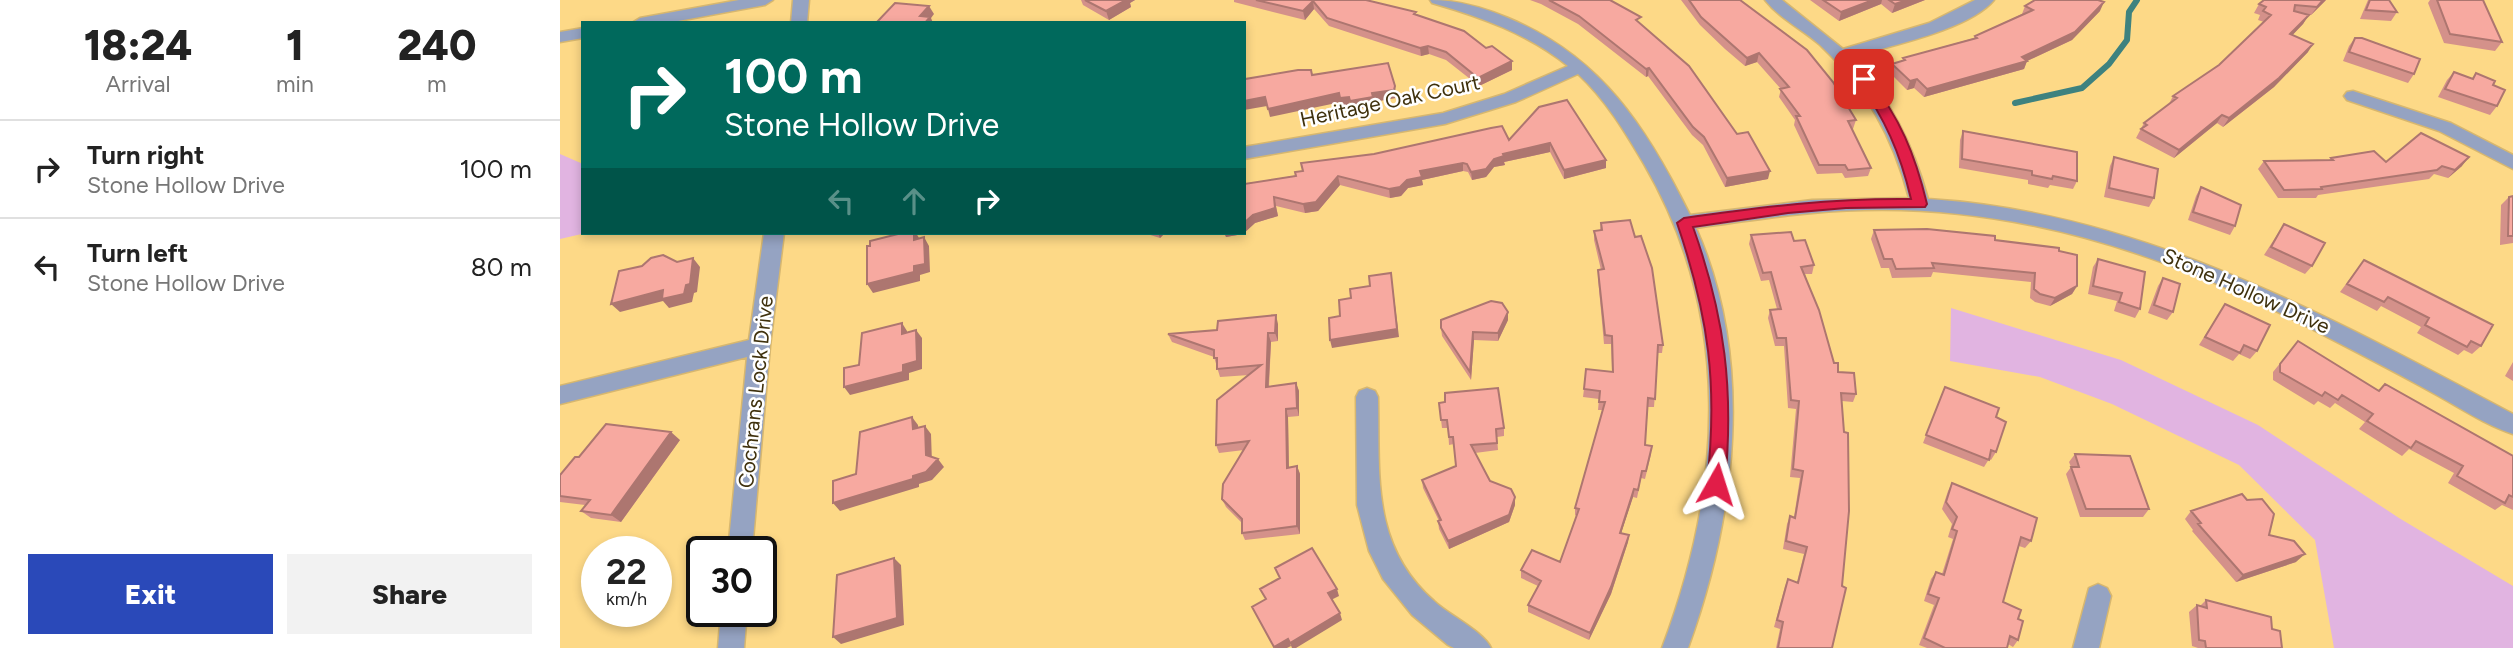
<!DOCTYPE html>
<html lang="en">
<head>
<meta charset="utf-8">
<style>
	:root { --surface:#fff; --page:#f2f2f2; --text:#222; --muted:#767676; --line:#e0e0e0; --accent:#2a49b9 }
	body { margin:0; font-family:Figtree,sans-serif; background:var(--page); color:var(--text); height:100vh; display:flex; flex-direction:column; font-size:26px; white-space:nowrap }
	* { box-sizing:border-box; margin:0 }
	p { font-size:23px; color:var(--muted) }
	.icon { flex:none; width:38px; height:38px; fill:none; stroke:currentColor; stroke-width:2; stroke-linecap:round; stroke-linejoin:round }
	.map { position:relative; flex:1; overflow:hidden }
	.panel { display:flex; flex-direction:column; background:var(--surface); width:560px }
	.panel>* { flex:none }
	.guide { position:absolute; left:21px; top:21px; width:665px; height:214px; border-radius:0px; box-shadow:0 4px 10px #0003; background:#00695c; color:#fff; overflow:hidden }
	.speed { position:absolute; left:21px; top:536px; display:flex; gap:14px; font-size:35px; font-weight:700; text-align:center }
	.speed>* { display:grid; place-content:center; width:91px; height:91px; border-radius:50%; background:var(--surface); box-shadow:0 4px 10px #0003; line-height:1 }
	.speed small { font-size:18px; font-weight:400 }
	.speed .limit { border:4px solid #111; border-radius:10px; background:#fff; color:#111 }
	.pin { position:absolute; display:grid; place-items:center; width:60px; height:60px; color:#fff; margin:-30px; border-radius:14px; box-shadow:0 4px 10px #0006 }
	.me { position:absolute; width:77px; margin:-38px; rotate:6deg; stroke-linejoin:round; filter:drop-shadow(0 0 5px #0008) }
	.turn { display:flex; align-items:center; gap:24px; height:147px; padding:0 28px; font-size:32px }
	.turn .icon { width:91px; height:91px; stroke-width:2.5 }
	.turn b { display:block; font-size:49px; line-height:60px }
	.lanes { display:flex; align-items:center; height:66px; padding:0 28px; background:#0003; justify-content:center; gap:35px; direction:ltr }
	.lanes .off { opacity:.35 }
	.eta { display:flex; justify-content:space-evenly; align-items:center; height:119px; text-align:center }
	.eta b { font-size:42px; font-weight:800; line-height:49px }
	.cta { display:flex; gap:14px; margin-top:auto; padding:14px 28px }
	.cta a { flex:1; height:80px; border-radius:0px; background:var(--accent); color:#fff; font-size:28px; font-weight:800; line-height:80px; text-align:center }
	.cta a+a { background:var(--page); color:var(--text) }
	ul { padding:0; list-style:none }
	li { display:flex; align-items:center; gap:21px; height:98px; padding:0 28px; border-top:2px solid var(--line) }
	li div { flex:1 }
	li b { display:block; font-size:26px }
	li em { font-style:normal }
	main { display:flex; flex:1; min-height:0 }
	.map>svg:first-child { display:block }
</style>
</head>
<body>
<main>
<section class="panel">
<div class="eta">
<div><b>18:24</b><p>Arrival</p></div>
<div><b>1</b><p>min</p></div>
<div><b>240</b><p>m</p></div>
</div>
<ul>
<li><svg class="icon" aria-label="right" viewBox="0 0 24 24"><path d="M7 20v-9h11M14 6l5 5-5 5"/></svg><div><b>Turn right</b><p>Stone Hollow Drive</p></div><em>100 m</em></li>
<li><svg class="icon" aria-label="left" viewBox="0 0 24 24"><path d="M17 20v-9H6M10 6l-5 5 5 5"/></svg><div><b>Turn left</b><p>Stone Hollow Drive</p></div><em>80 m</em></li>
</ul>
<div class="cta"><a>Exit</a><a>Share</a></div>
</section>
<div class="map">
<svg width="1953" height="648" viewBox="0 0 1953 648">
	<rect width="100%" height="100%" fill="#fdd987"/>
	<path fill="#e1b4e1" d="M0 154 23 164V233H26L0 239Z
		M1391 308 1561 360 1698 425 1839 518 1953 586V648H1774L1755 540 1679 465 1552 404 1480 377 1390 361Z"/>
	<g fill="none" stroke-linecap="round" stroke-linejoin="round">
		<path stroke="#3e827f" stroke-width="6" d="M1455 103 1522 88 1549 64 1567 40 1569 12 1577 0"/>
		<defs>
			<path id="minor" d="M179 0H213L205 5 107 23H72L80 18Z
				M233 0H249L247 23H231Z
				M870 0C898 0 922 7 948 18 1041 56 1087 128 1130 215L1252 200 1349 198C1333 137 1306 88 1260 45 1242 29 1220 19 1205 0H1222L1283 49 1369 23 1415 0H1434C1409 30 1329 46 1292 57 1330 99 1353 144 1368 199 1581 212 1768 316 1953 414V434C1925 425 1899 407 1873 393 1826 367 1779 343 1732 319 1600 252 1454 206 1304 210 1248 211 1192 220 1136 228 1195 361 1176 516 1128 648H1102C1163 487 1173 317 1084 164 1065 132 1046 100 1018 74L956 102 885 124 684 159V147L883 113 944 94 1008 66C968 34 921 17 872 3Z
				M23 28V38L0 42V32Z
				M1793 91 1891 123 1953 155V169L1879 131 1787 100 1784 96 1787 92Z
				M204 233H224L210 346 192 551H168L187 357 0 404V386L189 340Z
				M807 388 815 391 818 397C820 474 810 545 874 601 889 615 924 632 931 648H894L888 645 852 615 823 579 809 551 797 505 796 397 799 391Z
				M1538 584 1547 588 1551 596 1539 648H1513L1529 588Z
				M161 611H187L184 648H158Z"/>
		</defs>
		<use href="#minor" stroke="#d7b76f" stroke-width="3"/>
		<use href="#minor" fill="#95a3c2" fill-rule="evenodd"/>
	</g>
	<path fill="#d4918a" d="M521 0H575L570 3 571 7 549 20 523 5Z
		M674 0H806L857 15 952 70 919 86 886 60 869 54 861 56 769 26 754 9 745 20 674 2Z
		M970 0H1050L1081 24 1208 179 1165 187 1143 145 1132 135 1088 76 1086 77 1018 24 981 4Z
		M1121 0H1180L1296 120 1293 129H1292L1311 168 1308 176 1285 178 1282 173 1257 174 1234 125 1235 120 1219 97 1221 89 1197 62 1185 66 1165 49 1140 25Z
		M1250 0H1365L1332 13 1321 4 1279 21Z
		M1766 0 1751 15H1748L1743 24 1732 35 1748 52 1714 87 1663 127 1657 123 1614 158 1576 138 1584 123 1609 104 1613 96 1659 65 1704 22 1698 20 1700 15 1694 13 1699 4Z
		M1808 0H1829L1837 12 1831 21 1800 19Z
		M1870 0H1923L1942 42 1935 51 1884 43 1868 3Z
		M1465 6 1540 11 1512 40 1467 61 1464 69 1364 97 1354 88 1347 90 1329 72 1332 64 1342 61 1343 58 1414 38 1415 36 1462 14Z
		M1795 38 1854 74 1848 83 1783 61 1789 46Z
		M1894 72 1912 79 1916 73 1933 85 1937 106 1930 115 1878 97 1887 80Z
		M979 107 1046 168 1004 179 990 152 944 162 945 165 934 167 926 177 912 180 908 172 903 171 862 180 863 185 848 188 841 196 830 198 780 185 758 211 745 213 716 206 718 216 695 223 683 234 666 237 684 184 949 140Z
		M1403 131 1517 181 1513 189 1490 185 1488 188 1468 184V180L1399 168 1400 140Z
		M1554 157 1594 198 1589 207 1544 197 1550 166Z
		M1771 158 1826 162 1902 166 1888 178 1874 174 1869 179 1758 195 1756 198H1718L1698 169 1704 161 1769 160Z
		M1641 187 1675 226 1670 235 1628 220 1636 196Z
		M1953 196V243L1940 245 1941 205 1949 197Z
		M1041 223 1103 345 1102 353H1098L1094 407H1088L1085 445 1091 454 1085 479 1081 478 1077 498 1073 497 1061 533 1069 535 1068 542 1051 594 1029 640 968 612V605L978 586 961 578V570L1000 562 1017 516 1015 515V508L1043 410H1038L1039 399 1023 397 1024 389 1052 372 1051 344H1044L1038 278V270H1041L1034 240V231L1040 230Z
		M1724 224 1752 266 1745 274 1704 255Z
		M1314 230 1435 240 1499 251 1517 286 1512 294 1490 306 1475 302 1470 298 1471 282 1373 272 1371 277 1332 278 1329 268H1321L1311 239Z
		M584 233H605L600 238Z
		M1191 235 1234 241 1254 265 1252 274H1245L1274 363 1278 372 1296 394 1293 402 1282 401 1272 648H1216L1220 629 1214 627 1225 586 1228 579 1237 582 1244 554 1223 549 1227 524 1230 516 1234 517 1240 478 1230 477 1236 409 1228 408 1224 346H1215L1208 318 1210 310 1217 309 1209 280 1201 281 1189 244Z
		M1538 259 1580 309 1575 318 1554 311 1557 301 1528 294 1533 267Z
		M1804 260 1921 346 1912 354 1904 350 1898 355 1857 333 1861 327 1821 306 1817 311 1780 292Z
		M1603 278 1613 312 1607 320 1588 313 1598 286Z
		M1665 304 1697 351 1690 359 1679 354 1673 361 1639 345Z
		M948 320 938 341 914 340 911 380 882 336 881 328Z
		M718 324V341L711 342 709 387 736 383 739 391V416L728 417 729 467 737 466 740 474V534L685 540 682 533V523L666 507 662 499 684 450 659 453 656 445 689 375 660 377 654 357 612 342 608 334 657 330Z
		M1738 341 1819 391 1825 384 1953 456V510L1942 505 1935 510 1888 483 1894 473 1849 449 1842 456 1799 429 1805 422 1775 403 1770 408 1758 401 1754 405 1713 380V372Z
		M1953 362V381L1945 376Z
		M1385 387 1436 417V452L1431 460 1429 459 1424 467 1363 443Z
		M879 403 944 428V436L937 437 938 450 915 453 930 481 955 505 949 522 889 549 879 529 878 521H879L863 488 862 480 896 466 894 444 889 445 888 428H882Z
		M120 440 61 522 31 518 21 511 25 505 0 502V475L19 457Z
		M1515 454 1589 509 1583 517H1520L1506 474 1511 467 1509 462Z
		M1392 483 1471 541 1465 548 1459 546 1443 602 1458 619V640L1453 647 1448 644 1447 648H1367L1359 645 1374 605 1364 601 1371 579 1376 572 1382 574 1393 539 1388 537 1392 524 1382 509 1388 491Z
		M1631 511 1736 562 1676 582 1632 531 1633 530 1625 519Z
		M1646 600 1712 629 1722 648H1638L1632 646 1629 612 1637 605 1640 606Z"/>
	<path fill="#ad7670" d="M565 0H575L570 3 571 7 549 20 546 11Z
		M1313 0H1322L1321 4 1279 21 1281 12Z
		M1347 0H1365L1332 13 1335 4Z
		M1763 0H1766L1751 15 1757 7Z
		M753 1 754 9 745 20 743 11Z
		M1544 2 1540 11 1512 40 1467 61 1464 69 1364 97 1367 89 1462 57Z
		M369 6 374 14 371 18 373 23H364L360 16Z
		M1749 15 1743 24 1725 43 1730 34Z
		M1753 44 1748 52 1714 87 1663 127 1669 118Z
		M868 46 869 54 861 56 860 48Z
		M1199 53 1197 62 1185 66 1187 58Z
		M952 61V70L919 86 918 78Z
		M1089 68 1088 76 1086 77V69Z
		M1357 79 1354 88 1347 90 1350 81Z
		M835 86 836 98 814 102V106L791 110 790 101Z
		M779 93 781 102 710 117 708 109Z
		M705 97 707 106 684 110V101Z
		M789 97 790 105 782 106 780 98Z
		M1662 115 1657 123 1614 158 1619 150Z
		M990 143V152L944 162 945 165 934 167 926 177 912 180 911 172 934 159 943 154Z
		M1909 157 1902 166 1888 178 1895 170Z
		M1046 160V168L1004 179V170Z
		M903 163V171L862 180 863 185 848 188 841 196 830 198 829 189 860 171Z
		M1210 171 1208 179 1165 187 1167 178Z
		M778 176 780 185 758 211 745 213 743 204Z
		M714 197 718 216 695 223 683 234 666 237 664 233H684V223Z
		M354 233H356L359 238 354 240Z
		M598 233H605L600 238Z
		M364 237 369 246 370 272 360 275V281L313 293 307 284Z
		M133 258 140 267 137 292 134 293 132 302 109 308 103 301 60 312 51 304Z
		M831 273 839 337 772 348 770 340Z
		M1517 286 1512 294 1490 306 1495 298Z
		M948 312V320L938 341V333Z
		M716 315 718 324V341L715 333Z
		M342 323 347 331V342L342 334Z
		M356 330 362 338V369L349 373V380L290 395 284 387 343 365Z
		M913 332 914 340 911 380 910 372Z
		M708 333 711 342 708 395 706 387Z
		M736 383 739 391V416L737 408Z
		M726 409 728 417 729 475 727 468Z
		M352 417 358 425 359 437 353 429Z
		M365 426 371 434 372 463 366 455Z
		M111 432 120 440 61 522 51 515Z
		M378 459 384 467 372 480 359 484V487L280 511 273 503 353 476Z
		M737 466 740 474V534L737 526Z
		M1074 489 1073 497 1059 540 1060 533Z
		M955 497V505L949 522 889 549 888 541Z
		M1069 535 1068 542 1051 594 1029 640 1030 633Z
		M1745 554 1736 562 1676 582 1683 575Z
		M334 558 341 565 344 625 281 644 273 637Z
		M777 589 779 596 771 600 768 593Z
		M780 613 782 620 736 648H732L730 643Z
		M728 639 731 646 727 648H715L714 647Z"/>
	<path fill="#f7a9a0" stroke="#ad7670" stroke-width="2" d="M525 0H566L546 11Z
		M696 0H806L856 12 854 14 904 31 926 48 932 46 952 61 918 78 886 52 868 46 860 48 767 18 753 1 743 11Z
		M989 0H1050L1081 17 1076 20 1129 66 1177 134 1188 132 1210 171 1167 178 1144 137 1133 127 1089 68 1086 69 1019 16Z
		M1129 0H1180L1247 50 1273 82 1296 120 1288 121 1311 168 1288 170 1285 165H1259L1236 116H1240L1220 89 1229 87 1199 53 1187 58 1141 17Z
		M1263 0H1313L1281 12Z
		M1329 0H1347L1335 4Z
		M1475 0H1538L1544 2 1515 32 1462 57 1467 61 1367 89 1357 79 1350 81 1332 64 1345 60 1343 58 1417 38 1415 36 1473 10 1465 6Z
		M1704 0H1763L1757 7 1735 5 1734 11 1749 15 1730 34 1753 44 1719 78 1669 118 1662 115 1619 150 1581 129 1587 125 1584 123 1617 98 1613 96 1659 65 1711 15 1703 11 1706 7 1699 4Z
		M1810 0H1829L1837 12 1806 10Z
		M1877 0H1923L1942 42 1890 34Z
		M335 3 369 6 360 16 370 17 365 23H316Z
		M1795 38H1802L1860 59 1854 74 1789 52Z
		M828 63 835 86 834 90 812 93 813 97 790 101 789 97 780 98 779 93 708 109 705 97 684 101V74L685 79 738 70H751L752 75Z
		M1894 72 1913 79 1916 73 1935 81 1933 85 1945 90 1937 106 1885 89Z
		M1007 100 1046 160 1004 170 990 143 943 154 944 156 934 159 926 169 911 172 907 164 903 163 860 171 862 177 847 180 840 187 829 189 778 176 756 202 743 204 714 197 715 208 693 215 684 223V184L736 176 735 172 743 171 741 163 814 154 931 128 942 126 949 140 979 107Z
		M1403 131 1517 152V181L1493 176 1492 179 1472 175V171L1402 159Z
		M1861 133 1909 157 1895 170 1882 166 1877 170 1761 187 1762 189 1724 190 1704 161 1773 160 1771 158 1814 151 1826 162Z
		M1554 157 1598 169 1594 198 1549 188Z
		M1641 187 1681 205 1675 226 1633 212Z
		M1953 196V236H1948L1949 197Z
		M1070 220 1075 237 1081 236 1092 268 1103 345H1098L1095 399 1088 398 1085 445 1092 446 1086 471H1082L1078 490 1074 489 1060 533 1069 535 1051 587 1030 633 968 605 981 581 961 570 972 550 1000 562 1019 509 1015 508 1045 402H1039L1040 391 1024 389 1026 369 1053 372 1052 336 1045 335 1038 270 1044 269 1034 231 1042 230 1041 223Z
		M1724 224 1765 243 1752 266 1711 247Z
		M1367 229 1435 236V240L1499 248V251L1517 255V286L1495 298 1480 294 1474 289 1475 273 1372 263 1374 268 1336 269 1332 259H1324L1314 230Z
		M1231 232 1234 241 1245 240 1254 265 1241 267 1259 310 1274 363H1278V372L1294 373 1296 394 1281 393 1284 432 1288 433 1289 511 1282 586 1286 588 1272 648H1218L1223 622 1217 620 1228 579 1238 583 1247 547 1226 541 1230 516 1235 518 1243 471 1233 469 1239 401 1231 400 1226 338H1217L1210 310 1221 309 1211 272 1203 273 1191 235Z
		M342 233H354V240L364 237 365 264 354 266V272L307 284V246H310V241Z
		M103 255 117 262 133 258 130 284 126 285 124 294 102 299 103 290 51 304 59 271 82 266 91 258Z
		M1538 259 1585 272 1580 309 1559 302 1562 293 1533 286Z
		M1804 260 1933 325 1921 346 1911 341 1907 347 1865 325 1869 318 1828 297 1824 302 1787 284Z
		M831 273 837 329 770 340 769 318 780 316 779 300 791 298 790 289 810 286 809 276Z
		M1603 278 1620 284 1613 312 1594 305Z
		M931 301 942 303 948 312 938 333 913 332 910 372 881 328V320Z
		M1665 304 1710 325 1697 351 1684 345 1680 353 1645 337Z
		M716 315 715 333H708L706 387 736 383 737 408 726 409 727 468 737 466V526L682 533V519L662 499 663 484 689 441 656 445 657 400 701 365 657 369V358H654V350L608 334 657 330 658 321Z
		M342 323V334L356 330 357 361 343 365V372L284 387V368L299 365 302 333Z
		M1738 341 1819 391 1825 384 1953 456V497L1949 495 1945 503 1897 476 1903 466 1856 441 1851 448 1807 421 1813 414 1782 395 1778 400 1765 392 1762 396 1720 372V364Z
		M1385 387 1439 408 1436 417 1446 422 1436 452 1431 450 1429 460 1366 435Z
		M938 388 944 428 936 429 937 443 911 445 930 481 951 489 955 497 949 515 888 541 878 521 881 520 862 480 896 466 893 437H889L887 420H881L879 403 885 402V393Z
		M352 417 353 429 365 426 366 455 378 459 366 472 353 476V479L273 503V481L296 474 300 432Z
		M46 424 111 432 51 515 21 511 30 500 0 496V475L15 457H19Z
		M1515 454 1570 456 1589 509H1526L1511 467H1519Z
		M1392 483 1477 518 1471 541 1461 537 1443 602 1461 610 1458 619 1463 621 1458 640 1450 636 1447 648H1385L1364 638 1379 598 1368 594 1376 572 1384 575 1397 531 1392 529 1397 517 1386 502Z
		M1682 494 1687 500 1702 499 1714 514 1709 535 1734 541 1745 554 1683 575 1638 524 1641 523 1631 511Z
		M752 548 777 589 768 593 780 613 730 643 728 639 714 647 692 607 706 599 700 589 720 578 715 568Z
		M334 558 337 618 273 637 277 575Z
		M1646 600 1711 617 1712 629 1720 631 1722 648H1646L1645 641 1639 640 1637 605 1647 608Z"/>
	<path fill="#e11d48" stroke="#92132f" stroke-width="2" d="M1304 75 1308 77C1340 118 1355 154 1367 204L1365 207 1286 208 1228 213 1133 227C1165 317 1174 389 1165 484L1162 489 1156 491 1150 489 1147 484C1158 385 1149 317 1117 223L1124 218C1201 207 1273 198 1351 199 1340 152 1325 119 1297 79Z"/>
	<g text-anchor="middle" stroke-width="5" stroke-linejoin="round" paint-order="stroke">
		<g font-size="21" fill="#3f310d" stroke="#fff">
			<text transform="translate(830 101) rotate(-12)" y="7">Heritage Oak Court</text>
			<text transform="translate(1686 291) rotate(24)" y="7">Stone Hollow Drive</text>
			<text transform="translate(196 392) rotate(-84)" y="7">Cochrans Lock Drive</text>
		</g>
	</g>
</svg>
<div class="speed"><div>22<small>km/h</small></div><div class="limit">30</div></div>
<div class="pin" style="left:1304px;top:79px;background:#d93025"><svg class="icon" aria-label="arrive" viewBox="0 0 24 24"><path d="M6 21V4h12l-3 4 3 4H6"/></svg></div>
<svg class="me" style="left:1156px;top:484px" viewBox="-20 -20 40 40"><path d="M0-17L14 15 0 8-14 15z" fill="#e11d48" stroke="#fff" stroke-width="4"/></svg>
<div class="guide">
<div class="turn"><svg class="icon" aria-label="right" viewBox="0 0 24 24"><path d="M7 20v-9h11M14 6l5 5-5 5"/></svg><div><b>100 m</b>Stone Hollow Drive</div></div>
<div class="lanes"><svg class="icon off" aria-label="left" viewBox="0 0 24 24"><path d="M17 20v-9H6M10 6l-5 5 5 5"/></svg><svg class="icon off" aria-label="ahead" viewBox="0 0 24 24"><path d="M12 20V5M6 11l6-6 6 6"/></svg><svg class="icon" aria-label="right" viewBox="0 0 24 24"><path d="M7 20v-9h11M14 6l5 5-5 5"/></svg></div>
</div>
</div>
</main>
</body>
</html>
